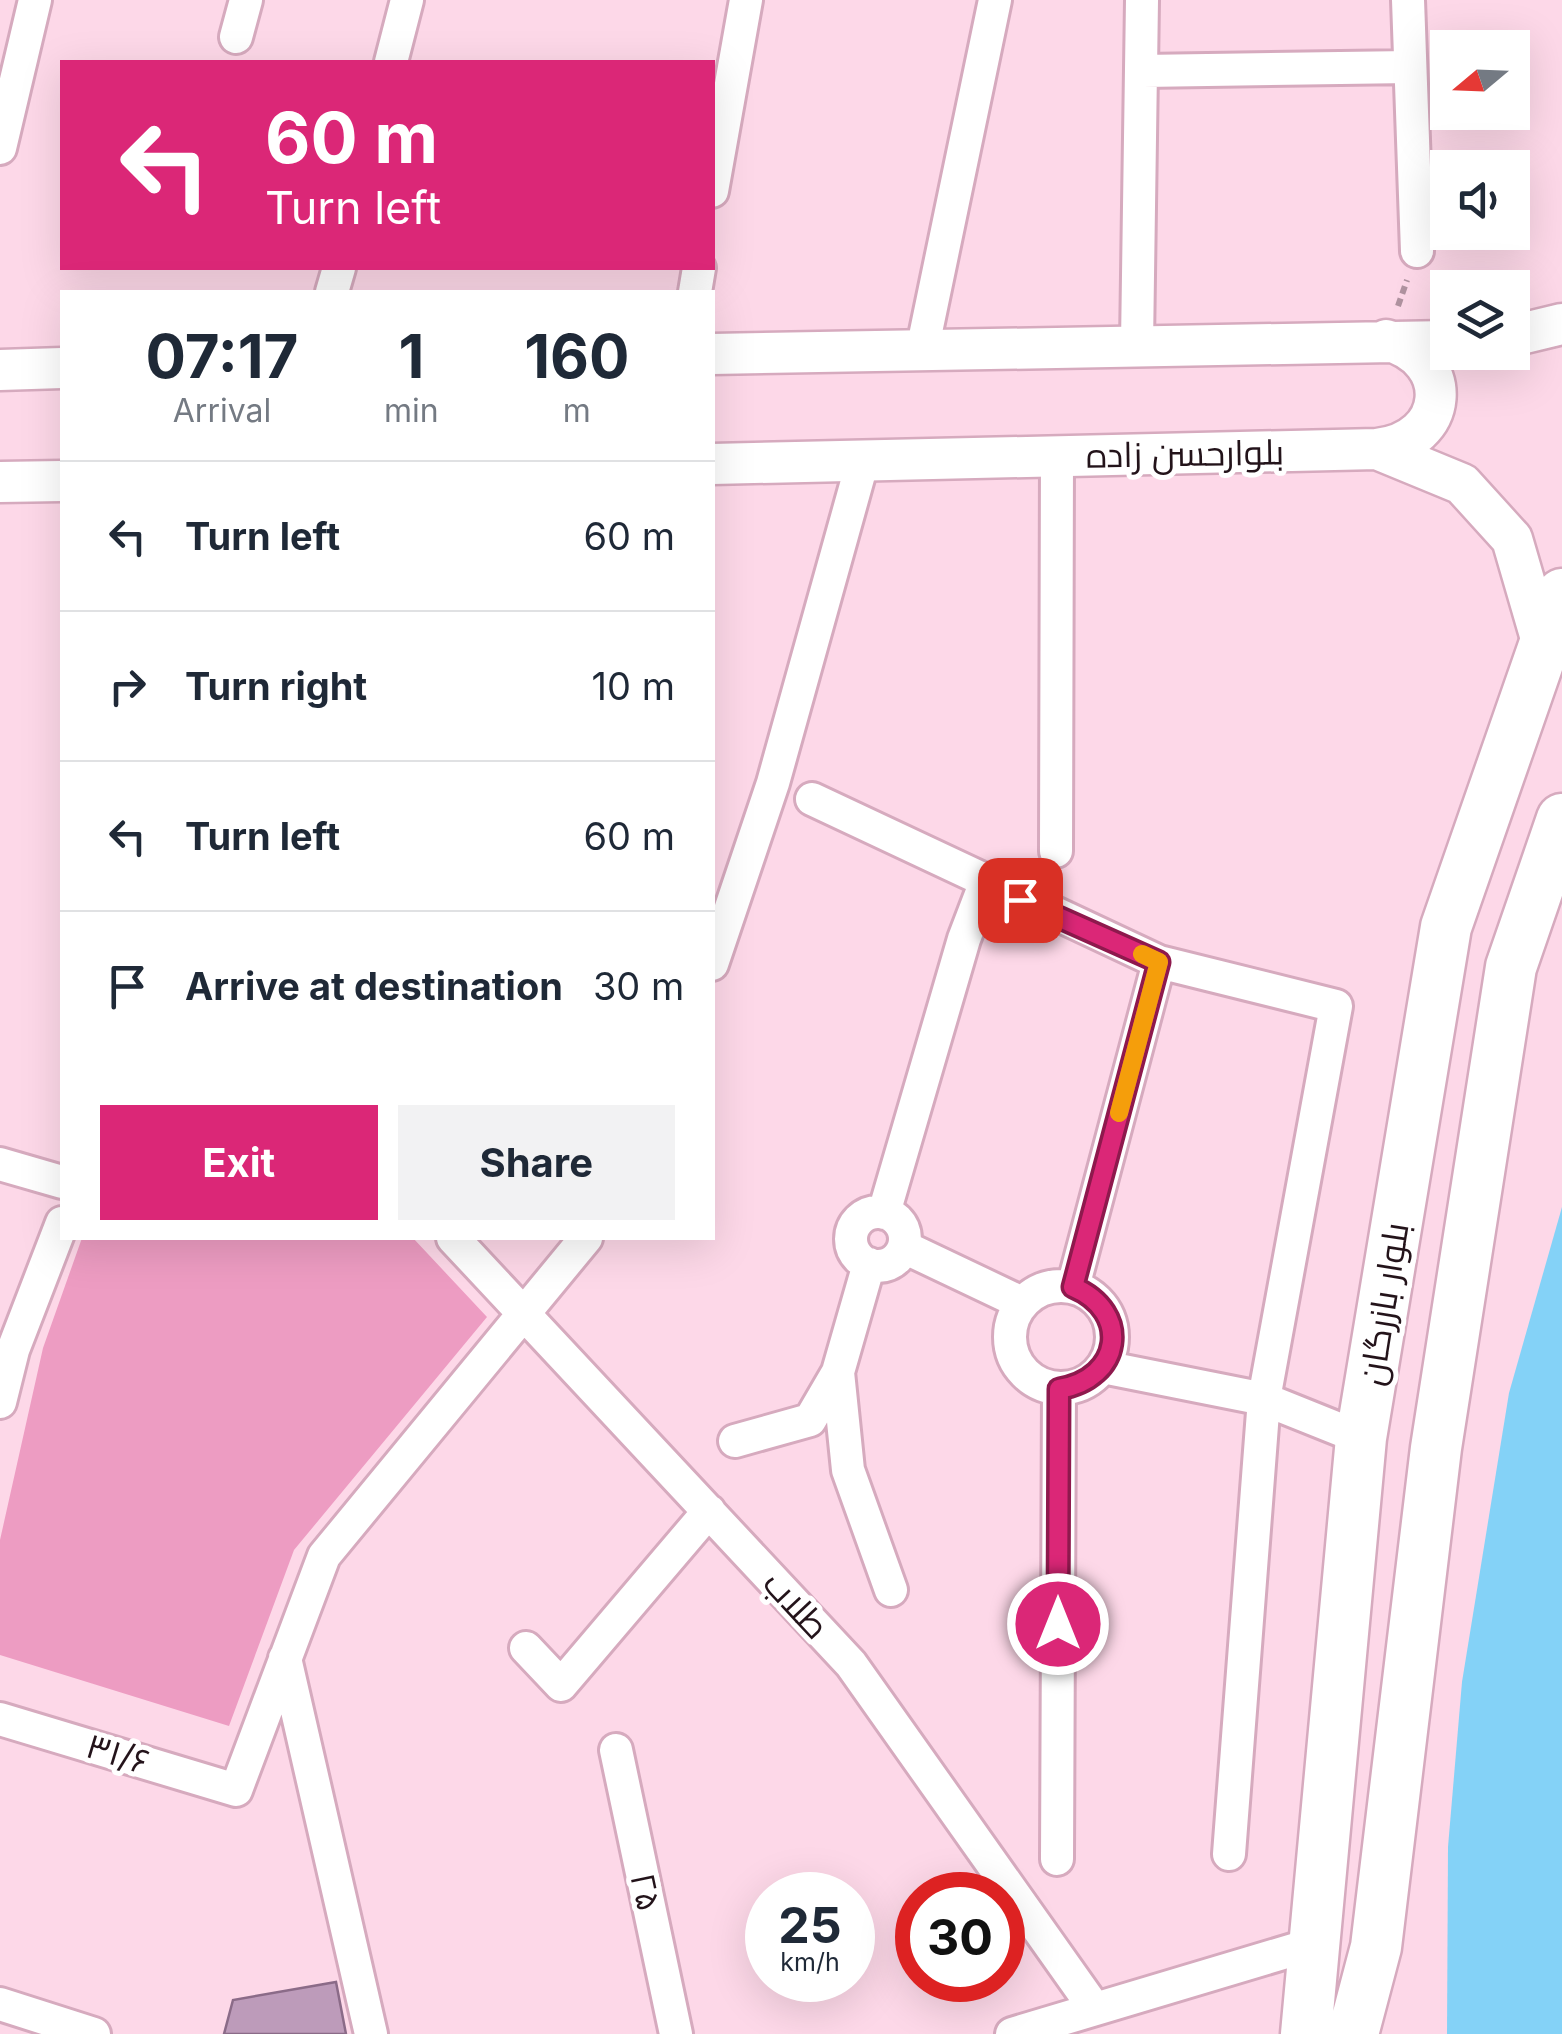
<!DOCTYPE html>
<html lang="en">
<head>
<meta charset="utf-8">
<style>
	:root { --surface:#fff; --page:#f2f2f3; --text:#1f2937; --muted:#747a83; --line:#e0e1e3; --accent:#db2777 }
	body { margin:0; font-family:Inter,Cairo,sans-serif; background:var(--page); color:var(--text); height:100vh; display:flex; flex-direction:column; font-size:38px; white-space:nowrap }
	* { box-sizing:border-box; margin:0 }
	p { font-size:32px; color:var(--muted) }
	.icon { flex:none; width:55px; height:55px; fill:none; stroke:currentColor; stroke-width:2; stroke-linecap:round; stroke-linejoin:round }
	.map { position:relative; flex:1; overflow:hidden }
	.sheet { position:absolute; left:60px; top:290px; width:655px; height:950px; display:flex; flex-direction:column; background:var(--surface); border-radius:0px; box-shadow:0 10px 40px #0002 }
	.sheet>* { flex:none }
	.guide { position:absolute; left:60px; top:60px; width:655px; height:210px; border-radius:0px; box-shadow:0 10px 40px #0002; background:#db2777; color:#fff; overflow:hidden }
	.needle { width:65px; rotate:251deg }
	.fabs { position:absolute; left:1430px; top:30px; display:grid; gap:20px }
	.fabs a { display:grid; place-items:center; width:100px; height:100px; border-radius:0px; background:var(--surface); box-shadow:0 10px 40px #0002; font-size:50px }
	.speed { position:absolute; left:745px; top:1872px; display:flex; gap:20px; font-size:50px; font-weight:700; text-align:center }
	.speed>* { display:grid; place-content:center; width:130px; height:130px; border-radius:50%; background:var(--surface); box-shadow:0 10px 40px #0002; line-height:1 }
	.speed small { font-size:25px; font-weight:400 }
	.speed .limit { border:15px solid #d22; background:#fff; color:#111 }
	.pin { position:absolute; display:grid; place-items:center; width:85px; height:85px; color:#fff; margin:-42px; border-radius:20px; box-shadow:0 5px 15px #0006 }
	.me { position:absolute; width:110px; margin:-55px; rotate:0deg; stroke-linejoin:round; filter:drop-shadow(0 0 8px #0008) }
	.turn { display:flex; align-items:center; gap:35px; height:210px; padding:0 40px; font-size:45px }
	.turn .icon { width:130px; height:130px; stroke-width:2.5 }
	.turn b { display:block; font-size:70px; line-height:85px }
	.eta { display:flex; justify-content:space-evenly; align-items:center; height:170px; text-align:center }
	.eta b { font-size:60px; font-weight:700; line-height:70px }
	.cta { display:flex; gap:20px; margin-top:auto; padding:20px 40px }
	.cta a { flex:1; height:115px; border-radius:0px; background:var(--accent); color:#fff; font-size:40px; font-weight:700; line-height:115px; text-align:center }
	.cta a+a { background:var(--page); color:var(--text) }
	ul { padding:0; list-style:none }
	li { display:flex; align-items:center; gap:30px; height:150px; padding:0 40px; border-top:2px solid var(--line) }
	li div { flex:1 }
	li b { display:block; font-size:38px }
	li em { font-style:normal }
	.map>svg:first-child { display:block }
</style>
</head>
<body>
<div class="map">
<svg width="1562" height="2034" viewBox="0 0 1562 2034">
	<rect width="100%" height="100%" fill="#fdd8e8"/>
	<path fill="#ed9cc2" d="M82 1238H413L487 1317 294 1550 229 1726 0 1655V1540L43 1348Z"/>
	<path fill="#84d2f7" d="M1562 1207V2034H1447L1448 1847 1462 1682 1509 1393Z"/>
	<path fill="#bd9bba" stroke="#8b6b88" stroke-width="2.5" d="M336 1982 346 2034H224L233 2000Z"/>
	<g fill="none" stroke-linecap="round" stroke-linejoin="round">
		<defs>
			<path id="minor" d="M1408 0 1417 251
				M236 37 246 0
				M391 62 407 0
				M1143 71 1410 67
				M0 148 35 0
				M712 191 746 0
				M332 292 339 268
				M695 292 699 268
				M1137 344 1142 0
				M922 351 995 0
				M812 799 1159 962 1336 1006 1264 1399 1229 1854
				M1056 851 1057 456
				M712 964 773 783 863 460
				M0 1164 62 1182
				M851 1239a27 27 0 1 1 54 0a27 27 0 1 1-54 0Z
				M884 1213 964 939 985 884
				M453 1238 851 1664 1095 2009
				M904 1247 1022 1303
				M869 1264 838 1372 848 1470 891 1590
				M1010 1337a51 51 0 1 1 102 0a51 51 0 1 1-102 0Z
				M1073 1287 1159 962
				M1103 1367 1264 1399 1361 1438
				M0 1402 13 1350 62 1223
				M735 1441 810 1420 838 1372
				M526 1648 561 1685 709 1511
				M285 1658 371 2034
				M0 1719 236 1790 324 1556 586 1238
				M616 1750 676 2034
				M1057 1859 1059 1389
				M0 2004 94 2034
				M1012 2034 1313 1944"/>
			<path id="tertiary" d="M1512 336 1562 324
				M712 354 1448 341
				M0 370 62 368
				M1377 449C1450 441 1457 359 1386 340
				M712 464 1377 449 1462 484 1512 539 1544 649
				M0 482 62 481"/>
			<path id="primary" d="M1306 2034 1361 1438 1446 927 1562 594
				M1353 2034 1376 1947 1436 1448 1511 967 1562 819"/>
		</defs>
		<use href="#minor" stroke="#d6aabe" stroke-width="38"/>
		<use href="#tertiary" stroke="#d6aabe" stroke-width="45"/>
		<use href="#primary" stroke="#d6aabe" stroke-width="55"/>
		<path stroke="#b093a0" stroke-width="6" stroke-dasharray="8 5" stroke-linecap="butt" d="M1398 306 1407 280"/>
		<use href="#minor" stroke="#fff" stroke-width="32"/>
		<use href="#tertiary" stroke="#fff" stroke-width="40"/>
		<use href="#primary" stroke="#fff" stroke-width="50"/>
	</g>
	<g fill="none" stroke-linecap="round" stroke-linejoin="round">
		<defs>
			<path id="route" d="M1020 900 1159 962 1073 1287C1132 1312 1122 1379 1059 1389L1058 1624"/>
		</defs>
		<use href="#route" stroke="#8e194d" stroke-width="25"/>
		<use href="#route" stroke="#db2777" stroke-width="18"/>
		<path stroke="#f59e0b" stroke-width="18" d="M1119 1113 1159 962 1142 954"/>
	</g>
	<g text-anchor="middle" stroke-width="10" stroke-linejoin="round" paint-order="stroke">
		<g font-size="35" fill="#23131a" stroke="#fff">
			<text transform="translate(1185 454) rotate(-1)" y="12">بلوارحسن زاده</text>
			<text transform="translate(1384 1304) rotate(-81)" y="12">بلوار بازرگان</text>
			<text transform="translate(796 1605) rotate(47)" y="12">طلاب</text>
			<text transform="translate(118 1754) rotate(17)" y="12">۳۱/۶</text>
			<text transform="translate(646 1892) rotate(78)" y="12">۲۵</text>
		</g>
	</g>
</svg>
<div class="fabs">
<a><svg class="needle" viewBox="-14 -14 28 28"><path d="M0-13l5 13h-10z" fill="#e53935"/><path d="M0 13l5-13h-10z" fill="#747a83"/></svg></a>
<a><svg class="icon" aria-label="sound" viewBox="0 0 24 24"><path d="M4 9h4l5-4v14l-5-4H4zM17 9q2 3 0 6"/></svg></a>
<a><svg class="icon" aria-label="layers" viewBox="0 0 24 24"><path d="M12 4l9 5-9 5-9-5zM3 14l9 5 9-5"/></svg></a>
</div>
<div class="speed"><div>25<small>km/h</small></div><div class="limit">30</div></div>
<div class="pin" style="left:1020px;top:900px;background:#d93025"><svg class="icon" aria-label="arrive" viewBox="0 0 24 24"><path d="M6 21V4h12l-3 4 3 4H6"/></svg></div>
<svg class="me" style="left:1058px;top:1624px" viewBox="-20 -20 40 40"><circle r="17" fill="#db2777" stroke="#fff" stroke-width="3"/><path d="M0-11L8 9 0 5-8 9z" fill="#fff"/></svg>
<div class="guide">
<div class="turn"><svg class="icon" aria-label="left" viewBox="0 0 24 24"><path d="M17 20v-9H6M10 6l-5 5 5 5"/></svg><div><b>60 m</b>Turn left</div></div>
</div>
<section class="sheet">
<div class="eta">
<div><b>07:17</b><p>Arrival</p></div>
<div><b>1</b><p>min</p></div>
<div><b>160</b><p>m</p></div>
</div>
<ul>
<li><svg class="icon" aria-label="left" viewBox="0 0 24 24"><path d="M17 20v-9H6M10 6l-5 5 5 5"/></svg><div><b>Turn left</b></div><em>60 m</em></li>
<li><svg class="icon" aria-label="right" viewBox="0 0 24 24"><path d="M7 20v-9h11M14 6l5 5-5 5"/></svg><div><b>Turn right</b></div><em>10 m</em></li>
<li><svg class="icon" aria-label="left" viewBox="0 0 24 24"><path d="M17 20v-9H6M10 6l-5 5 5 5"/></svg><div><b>Turn left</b></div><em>60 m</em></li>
<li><svg class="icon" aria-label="arrive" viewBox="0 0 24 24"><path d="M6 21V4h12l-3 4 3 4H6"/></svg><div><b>Arrive at destination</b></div><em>30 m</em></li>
</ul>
<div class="cta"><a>Exit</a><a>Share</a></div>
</section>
</div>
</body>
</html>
